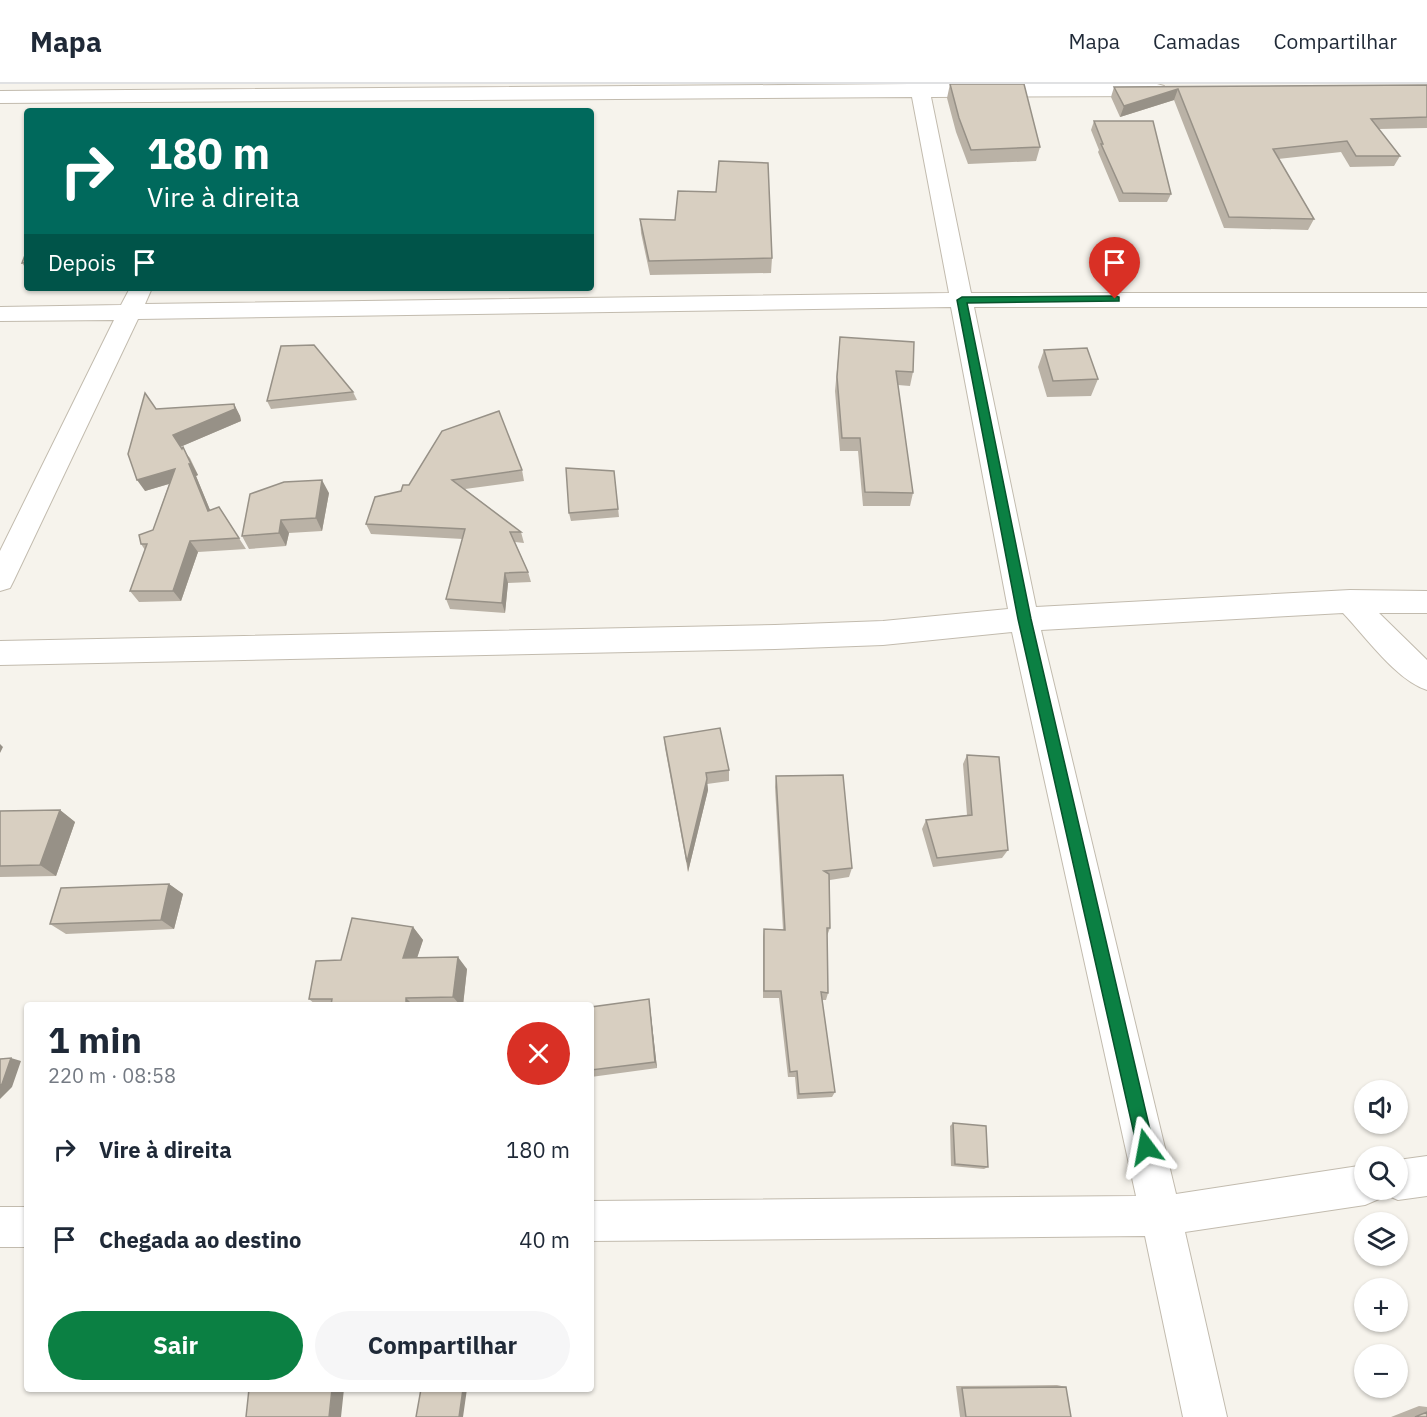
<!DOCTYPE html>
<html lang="pt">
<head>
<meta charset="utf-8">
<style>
	:root { --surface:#fff; --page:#f6f6f7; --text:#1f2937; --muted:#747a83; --line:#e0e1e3; --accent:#0b8043 }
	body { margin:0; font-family:"IBM Plex Sans",sans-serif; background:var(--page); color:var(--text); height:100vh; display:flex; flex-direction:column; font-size:22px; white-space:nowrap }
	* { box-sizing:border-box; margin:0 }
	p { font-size:20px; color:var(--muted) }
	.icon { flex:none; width:33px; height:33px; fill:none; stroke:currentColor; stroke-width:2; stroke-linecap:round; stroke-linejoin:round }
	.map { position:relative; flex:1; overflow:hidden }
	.side { position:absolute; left:24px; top:918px; width:570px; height:390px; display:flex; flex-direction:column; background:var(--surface); border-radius:6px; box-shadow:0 2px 4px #0004 }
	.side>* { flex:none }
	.banner { position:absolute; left:24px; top:24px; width:570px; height:183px; border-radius:6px; box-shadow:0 2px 4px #0004; background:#00695c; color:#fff; overflow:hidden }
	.controls { position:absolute; left:1354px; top:996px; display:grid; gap:12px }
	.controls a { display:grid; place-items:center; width:54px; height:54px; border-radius:50%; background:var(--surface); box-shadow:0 2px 4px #0004; font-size:30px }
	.pin { position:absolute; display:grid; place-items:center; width:51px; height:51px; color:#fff; margin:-62px -26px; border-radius:50% 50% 50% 0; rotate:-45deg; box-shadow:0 0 6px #0007 }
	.pin .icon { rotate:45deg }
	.me { position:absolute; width:66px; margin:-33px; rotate:347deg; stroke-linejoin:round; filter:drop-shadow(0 0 4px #0008) }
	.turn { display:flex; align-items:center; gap:21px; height:126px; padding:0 24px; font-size:27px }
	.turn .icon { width:78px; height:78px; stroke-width:2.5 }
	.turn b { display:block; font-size:42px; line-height:51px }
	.then { display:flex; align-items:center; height:57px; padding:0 24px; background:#0003; gap:12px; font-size:22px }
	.round { display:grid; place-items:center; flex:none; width:63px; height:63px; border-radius:32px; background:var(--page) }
	.head { display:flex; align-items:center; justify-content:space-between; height:102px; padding:0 24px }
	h1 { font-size:36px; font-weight:800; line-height:45px }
	.primary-button { display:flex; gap:12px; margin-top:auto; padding:12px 24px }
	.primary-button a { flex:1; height:69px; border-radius:36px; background:var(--accent); color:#fff; font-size:24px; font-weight:800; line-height:69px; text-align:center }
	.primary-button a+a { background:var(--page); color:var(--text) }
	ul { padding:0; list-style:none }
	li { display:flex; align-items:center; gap:18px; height:90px; padding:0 24px }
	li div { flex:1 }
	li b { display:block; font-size:22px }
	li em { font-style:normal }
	header { display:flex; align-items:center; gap:36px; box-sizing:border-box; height:84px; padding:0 30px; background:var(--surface); border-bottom:2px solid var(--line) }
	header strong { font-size:28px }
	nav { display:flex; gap:33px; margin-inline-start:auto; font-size:21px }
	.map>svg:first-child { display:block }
</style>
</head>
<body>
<header>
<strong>Mapa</strong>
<nav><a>Mapa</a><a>Camadas</a><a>Compartilhar</a></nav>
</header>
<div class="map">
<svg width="1427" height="1333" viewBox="0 0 1427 1333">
	<rect width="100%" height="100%" fill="#f6f3ec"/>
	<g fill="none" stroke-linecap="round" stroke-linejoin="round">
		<defs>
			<path id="minor" d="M910 0H1157L1164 2 1167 6 1164 10 1157 12 931 13 971 209H1427V223H974L1036 523 1350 506 1427 507V529H1379L1427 576V606C1396 596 1366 553 1343 529L1041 546 1176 1110 1365 1081V1106H1398V1076L1427 1072V1112L1398 1116 1384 1110 1383 1106 1379 1115 1365 1121 1185 1148 1227 1333H1183L1145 1152 591 1157V1117L1136 1112 1012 548 883 561 775 565 0 581V557L775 541 883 537 1008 525 951 223 138 235 14 496 10 504 0 507V467L114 236 0 237V223L121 221 130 204H152L145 220 949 209 912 13 0 19V7Z
				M0 1123H27V1163H0Z"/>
		</defs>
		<use href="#minor" stroke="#c2bbae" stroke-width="2"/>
		<use href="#minor" fill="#fff" fill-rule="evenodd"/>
	</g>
	<path fill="#bab2a6" d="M950 0 1040 63 1036 77 968 80 956 48 947 14Z
		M1427 1V44L1379 45 1400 72 1394 82 1350 83 1341 68 1278 75 1314 135 1308 146 1224 144 1174 16 1120 33 1111 13 1114 3Z
		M1094 37 1171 110 1167 118H1119L1098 68 1099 66 1091 46Z
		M716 108 772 174 771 189 650 191 641 149 640 135 675 136Z
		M27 166V186L22 179Z
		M840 253 913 288 910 302 898 301 913 409 910 422H863L858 367H840L835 307Z
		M1044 266 1098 295 1091 312 1047 313 1038 283Z
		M353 308 357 316 271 325 267 317Z
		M234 320 240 332 241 337 180 363 190 374 198 391 196 392 210 426 219 423 246 465 198 468 181 517 139 518 130 507 145 466 141 460 153 446 169 400 145 407 156 325Z
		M522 386 524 397 465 405 521 448 524 459 515 458 528 488 531 498 508 499 505 529 450 525 446 515 463 455 371 450 366 440 401 407 409 401Z
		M614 387 619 433 571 437 569 429Z
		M329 409 322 447 289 449 286 462 249 465 242 452Z
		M664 653 729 686V697L707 700 708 706 688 788 665 664Z
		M967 671 1008 766 1002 774 933 783 922 745 926 736 967 731 963 680Z
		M776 692 852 784 849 793 830 796V844L827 852 828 909 826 916H822L835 1008 832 1013 797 1015 795 993H788L779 914H763V853L764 845 783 846 775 703Z
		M60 726 75 738 56 792 0 793V727Z
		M169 800 183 810 174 845 66 850 50 840Z
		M413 843 423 856 417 874 467 885 463 921H316L309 915 341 876Z
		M591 923H650L657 984 591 993Z
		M953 1039 988 1083 984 1085 951 1082 950 1042Z
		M1057 1301 1066 1303 1071 1333H960L956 1302Z
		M1419 1322 1427 1323V1333H1391Z"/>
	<path fill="#979187" d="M1178 5 1174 16 1120 33 1124 22Z
		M234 320 240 332 241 337 180 363 173 351Z
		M183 363 198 391 196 392 215 438 208 427Z
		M175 385 182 396 145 407 137 396Z
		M322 396 329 409 322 447 316 434Z
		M281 436 289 449 286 462 279 449Z
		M190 457 198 468 181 517 173 507Z
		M505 489 508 499 505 529 502 519Z
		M0 660 3 663 0 669Z
		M707 695 708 706 688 788 687 778Z
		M60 726 75 738 56 792 40 781Z
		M169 800 183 810 174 845 161 836Z
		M413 843 423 856 413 886 403 874Z
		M458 873 467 885 463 921H460L453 913Z
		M406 914 413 921H406Z
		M649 915 650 923 657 984 655 978Z
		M11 974 21 977 12 1003 0 1015V1003Z
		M332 1305H344L341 1333H329Z
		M463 1305H467L463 1333H459Z"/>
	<path fill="#d8cfc1" stroke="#979187" stroke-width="1.5" d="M950 0H1024L1040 63 971 66 959 34Z
		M1427 1V33L1371 35 1400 72H1356L1347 57 1273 65 1314 135 1229 133 1178 5 1124 22 1114 3Z
		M490 25H528V27H490Z
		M1094 37H1153L1171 110 1123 109 1101 60H1103Z
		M719 77 768 79 772 174 649 177 640 135 675 136 678 107 716 108Z
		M27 166V178L22 179Z
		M840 253 914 258 913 288 896 287 913 409 865 408 860 354H842L837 293Z
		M314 261 353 308 267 317 281 262Z
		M1087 264 1098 295 1053 297 1044 266Z
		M145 309 156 325 234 320 235 325 173 351 182 365 183 363 191 380H189L208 427 219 423 239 454 190 457 173 507H130L147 460H141L139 451 153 446 175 385 137 396 128 370Z
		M499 327 522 386 452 396 521 448H510L528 488 505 489 502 519 446 515 465 445 366 440 375 413 401 407 403 401H409L442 347Z
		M566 384 614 387 618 425 569 429Z
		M322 396 316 434 281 436 279 449 242 452 250 410 284 398Z
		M720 644 729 686 706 689 707 695 687 778 664 653Z
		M967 671 999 673 1008 766 937 774 926 736 972 731Z
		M843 691 852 784 824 787 829 790 830 844H827L828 909 821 908 835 1008 799 1010 797 987 790 988 781 907H764V845L785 846 776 692Z
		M60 726 40 781 0 782V727Z
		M169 800 161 836 50 840 61 804Z
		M352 834 413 843 403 874 458 873 453 913 406 914V921H331L332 915H309L316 877 341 876Z
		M649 915 655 978 591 986V923Z
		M11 974 2 1000 0 1003V975Z
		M953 1039 986 1042 988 1083 955 1080Z
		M1066 1303 1071 1333H966L962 1304Z
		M249 1305H332L329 1333H246Z
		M421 1305H463L459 1333H416Z
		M1427 1328V1333H1415Z"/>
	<path fill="#0b8043" stroke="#07532c" stroke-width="1.5" d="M1115 212 1119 213V217L967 219 1031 535 1154 1063 1152 1069 1146 1071 1140 1069 1137 1063 1018 535 957 216 962 213Z"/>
</svg>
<div class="controls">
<a><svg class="icon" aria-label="sound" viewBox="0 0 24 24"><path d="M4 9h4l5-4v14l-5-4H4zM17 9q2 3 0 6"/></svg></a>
<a><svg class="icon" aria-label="search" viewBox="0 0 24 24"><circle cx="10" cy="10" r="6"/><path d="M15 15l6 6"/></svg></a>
<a><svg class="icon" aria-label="layers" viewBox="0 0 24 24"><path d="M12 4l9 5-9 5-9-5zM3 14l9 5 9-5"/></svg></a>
<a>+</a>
<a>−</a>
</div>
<div class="pin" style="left:1115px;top:215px;background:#d93025"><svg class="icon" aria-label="arrive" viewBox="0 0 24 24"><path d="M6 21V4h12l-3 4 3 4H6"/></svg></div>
<svg class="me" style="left:1146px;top:1063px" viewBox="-20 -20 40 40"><path d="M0-17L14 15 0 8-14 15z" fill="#0b8043" stroke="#fff" stroke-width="4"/></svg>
<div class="banner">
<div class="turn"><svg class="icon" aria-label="right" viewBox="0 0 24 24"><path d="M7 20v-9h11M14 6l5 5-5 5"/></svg><div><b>180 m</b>Vire à direita</div></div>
<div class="then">Depois<svg class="icon" aria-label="arrive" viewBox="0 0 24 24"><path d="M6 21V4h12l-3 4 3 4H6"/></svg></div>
</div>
<section class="side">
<div class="head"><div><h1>1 min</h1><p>220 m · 08:58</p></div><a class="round" style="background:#d93025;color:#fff"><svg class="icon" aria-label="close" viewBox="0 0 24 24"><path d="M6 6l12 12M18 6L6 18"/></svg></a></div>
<ul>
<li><svg class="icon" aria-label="right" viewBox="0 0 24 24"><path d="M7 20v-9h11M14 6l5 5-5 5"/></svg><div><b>Vire à direita</b></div><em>180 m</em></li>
<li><svg class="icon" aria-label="arrive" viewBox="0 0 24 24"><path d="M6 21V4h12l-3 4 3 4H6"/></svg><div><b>Chegada ao destino</b></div><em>40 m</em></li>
</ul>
<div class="primary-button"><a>Sair</a><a>Compartilhar</a></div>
</section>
</div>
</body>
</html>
